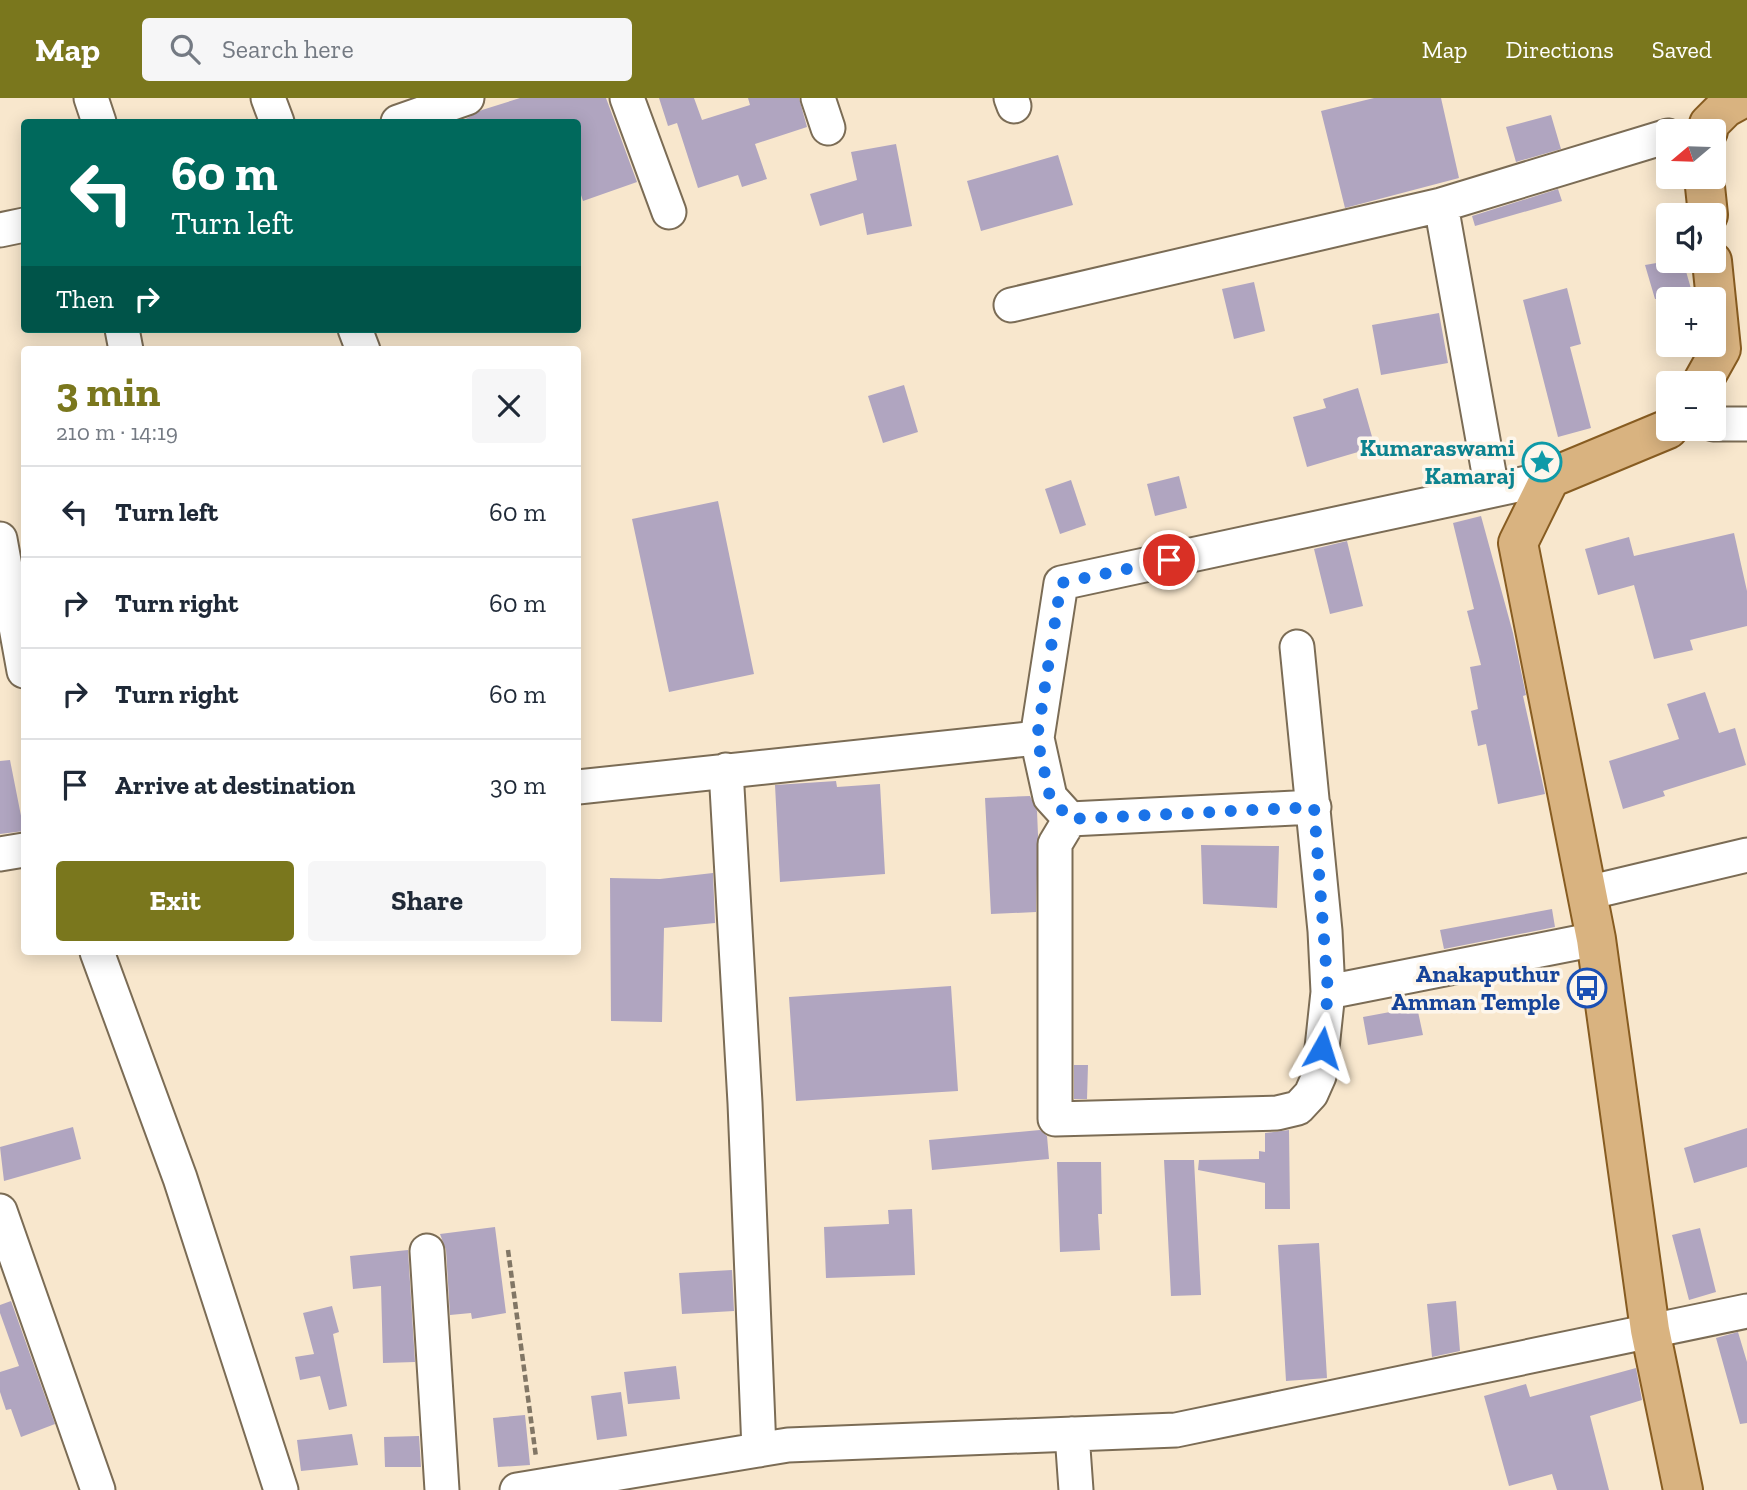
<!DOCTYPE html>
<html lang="en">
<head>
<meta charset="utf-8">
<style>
	:root { --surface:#fff; --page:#f6f6f7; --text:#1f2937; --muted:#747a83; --line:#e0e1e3; --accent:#7a771d }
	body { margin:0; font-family:"Zilla Slab",serif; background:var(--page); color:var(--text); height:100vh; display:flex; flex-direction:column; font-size:26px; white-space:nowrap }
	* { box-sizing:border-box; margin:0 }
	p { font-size:23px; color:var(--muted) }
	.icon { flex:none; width:38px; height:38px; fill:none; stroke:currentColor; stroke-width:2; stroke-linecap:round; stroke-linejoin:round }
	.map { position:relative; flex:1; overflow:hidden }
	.panel { position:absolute; left:21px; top:248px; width:560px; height:609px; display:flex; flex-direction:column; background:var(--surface); border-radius:7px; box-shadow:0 4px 18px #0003 }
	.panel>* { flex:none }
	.top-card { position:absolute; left:21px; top:21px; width:560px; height:214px; border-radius:7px; box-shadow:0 4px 18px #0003; background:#00695c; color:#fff; overflow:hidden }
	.needle { width:46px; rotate:251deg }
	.controls { position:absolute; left:1656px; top:21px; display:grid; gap:14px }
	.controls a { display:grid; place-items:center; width:70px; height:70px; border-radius:7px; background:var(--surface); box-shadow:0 4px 18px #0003; font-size:35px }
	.pin { position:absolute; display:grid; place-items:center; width:60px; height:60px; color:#fff; margin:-30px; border:4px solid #fff; border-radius:50%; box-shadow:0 2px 7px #0007 }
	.me { position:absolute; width:77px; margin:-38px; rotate:6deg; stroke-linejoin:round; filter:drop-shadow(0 0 5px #0008) }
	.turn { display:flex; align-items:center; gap:24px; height:147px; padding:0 35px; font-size:32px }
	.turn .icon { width:91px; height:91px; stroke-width:2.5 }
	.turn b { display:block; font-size:49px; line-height:60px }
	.then { display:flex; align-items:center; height:66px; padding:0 35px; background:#0003; gap:14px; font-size:26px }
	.round { display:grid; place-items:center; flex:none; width:74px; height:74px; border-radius:7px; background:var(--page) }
	.headline { display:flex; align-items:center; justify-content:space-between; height:119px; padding:0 35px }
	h1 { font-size:42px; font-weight:700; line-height:52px; color:var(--accent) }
	.cta { display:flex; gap:14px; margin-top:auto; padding:14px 35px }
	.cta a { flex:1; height:80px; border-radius:7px; background:var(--accent); color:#fff; font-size:28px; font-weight:700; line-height:80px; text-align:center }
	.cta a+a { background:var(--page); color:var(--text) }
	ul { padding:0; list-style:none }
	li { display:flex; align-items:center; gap:21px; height:91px; padding:0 35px; border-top:2px solid var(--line) }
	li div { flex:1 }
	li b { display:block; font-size:26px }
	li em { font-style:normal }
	header { display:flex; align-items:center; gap:42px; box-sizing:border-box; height:98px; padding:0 35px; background:var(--accent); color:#fff }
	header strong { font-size:33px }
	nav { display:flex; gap:38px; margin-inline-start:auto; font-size:24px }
	.search { width:490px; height:63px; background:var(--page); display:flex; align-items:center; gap:18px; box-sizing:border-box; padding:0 24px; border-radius:7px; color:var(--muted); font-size:26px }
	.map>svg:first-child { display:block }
</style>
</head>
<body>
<header>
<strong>Map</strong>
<div class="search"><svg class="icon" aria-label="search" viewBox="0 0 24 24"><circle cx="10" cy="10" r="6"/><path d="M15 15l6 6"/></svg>Search here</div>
<nav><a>Map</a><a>Directions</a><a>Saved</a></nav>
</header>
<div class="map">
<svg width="1747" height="1392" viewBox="0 0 1747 1392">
	<rect width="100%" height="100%" fill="#f8e7cd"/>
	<path fill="#b0a5c0" d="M520 0H606L637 84 583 103 578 88V24H460L482 12Z
		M659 0H694L702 22 750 7 748 0H799L807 29 755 46 767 81 742 89 738 77 698 90 677 25 668 28Z
		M1374 0H1441L1459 80 1345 110 1321 13Z
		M1551 17 1561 51 1516 64 1506 29Z
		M896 46 912 128 867 137 863 115 820 128 810 96 857 82 851 54Z
		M1058 57 1073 107 981 133 967 83Z
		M1558 91 1562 103 1475 128 1472 118Z
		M1668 163H1683L1694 201H1655L1645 167Z
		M1254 184 1265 233 1234 241 1222 191Z
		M1567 190 1581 246 1570 249 1591 330 1558 339 1523 202Z
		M1439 215 1448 265 1381 277 1372 227Z
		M904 287 918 334 883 345 868 298Z
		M1358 290 1375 349 1307 369 1293 319 1326 310 1323 301Z
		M1179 378 1187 410 1155 418 1147 386Z
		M1071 382 1086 427 1060 436 1045 391Z
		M718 403 754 576 669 594 632 421Z
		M1481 418 1513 535 1526 597 1523 598 1545 696 1498 706 1486 646 1478 648 1471 613 1478 611 1470 569 1481 567 1467 513 1474 511 1453 425Z
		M1734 435 1747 493V528L1690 542 1693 552 1654 561 1634 487 1598 497 1585 451 1629 439 1634 458Z
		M1347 443 1363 508 1330 516 1314 451Z
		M1705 594 1719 635 1735 630 1746 667 1663 693 1665 698 1623 711 1609 663 1679 641 1667 606Z
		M10 662 24 733 0 736V663Z
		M836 683 837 689 880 686 885 776 780 784 775 687Z
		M1030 698 1037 713 1038 737 1036 814 991 816 985 700Z
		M1201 747 1279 748 1277 810 1203 806Z
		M713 775 715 825 664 830 662 924 611 923 610 780 660 781Z
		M1552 811 1555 829 1444 851 1440 832Z
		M951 888 958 993 796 1003 789 899Z
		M1417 909 1423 937 1368 947 1363 919Z
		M1074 967H1088L1087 1001H1074Z
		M73 1029 81 1061 4 1083 0 1049Z
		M1747 1030V1069L1694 1085 1684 1050Z
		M1040 1032 1047 1038 1049 1061 932 1072 929 1042Z
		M1289 1032 1290 1111H1265V1085L1198 1072 1199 1062 1259 1061V1053L1265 1054V1035Z
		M1164 1062H1194L1201 1197 1171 1198Z
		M1057 1064H1101L1102 1116H1098L1100 1152 1060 1154Z
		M912 1111 915 1177 826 1180 824 1129 889 1126 888 1112Z
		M495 1129 506 1215 472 1221 471 1215 450 1217 446 1152 440 1136Z
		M1700 1130 1716 1194 1689 1202 1672 1137Z
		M1319 1145 1327 1280 1286 1283 1278 1147Z
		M408 1152 415 1264 383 1265 381 1188 353 1191 350 1158Z
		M732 1172 734 1213 682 1216 679 1175Z
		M11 1203 55 1326 21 1339 11 1311 6 1312 0 1294V1274L19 1268 0 1215V1207Z
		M1456 1203 1460 1253 1432 1259 1427 1206Z
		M332 1208 339 1234 333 1236 347 1308 329 1312 320 1278 300 1282 295 1259 314 1256 303 1215Z
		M1738 1234 1747 1264V1325L1740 1326 1716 1240Z
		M676 1268 680 1301 628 1306 624 1274Z
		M1636 1270 1642 1302 1590 1318 1609 1392H1557L1552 1376 1509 1388 1484 1298 1526 1286 1530 1299Z
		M621 1294 627 1338 597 1342 591 1298Z
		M525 1317 530 1367 498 1369 493 1320Z
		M352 1336 358 1367 301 1373 297 1342Z
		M419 1338 421 1369H385L384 1339Z"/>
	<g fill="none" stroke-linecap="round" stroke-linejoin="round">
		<defs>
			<path id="minor" d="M91 0 99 24
				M268 0 277 24
				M627 0 669 114
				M818 0 828 30
				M1011 0 1014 8
				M398 24 467 0
				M1441 107 1492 392
				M0 132 24 127
				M1011 207 1441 107 1668 38
				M122 231 126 252
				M355 231 363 252
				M1713 326H1747
				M0 441 24 573
				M1037 640 1050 699 1070 721 1314 709
				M726 672 745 1005 759 1352
				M578 689 1037 640 1061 485 1550 380
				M1070 721 1055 746V1021L1277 1015 1298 1010 1311 996 1319 978 1328 894 1325 833 1297 549
				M0 756 24 752
				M1587 795 1747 757
				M97 854 180 1080 281 1392
				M1328 894 1596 841
				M0 1113 98 1392
				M427 1153 442 1392
				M1072 1336 1076 1392
				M517 1392 788 1347 1176 1332 1747 1213"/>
			<path id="major" d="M1708 33 1709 26 1725 10 1743 0
				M1704 79 1708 117
				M1702 285 1721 251 1712 163
				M1668 331 1550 380 1518 445 1596 841 1650 1232 1683 1392"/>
		</defs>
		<use href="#minor" stroke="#7b6c55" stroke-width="37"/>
		<use href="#major" stroke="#875c21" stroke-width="42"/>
		<path stroke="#817665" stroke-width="4.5" stroke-dasharray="7 3.5" stroke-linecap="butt" d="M508 1152 536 1359"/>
		<use href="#minor" stroke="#fff" stroke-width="33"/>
		<use href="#major" stroke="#d9b380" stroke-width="38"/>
	</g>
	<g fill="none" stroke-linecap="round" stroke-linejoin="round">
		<path stroke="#1a73e8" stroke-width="12" stroke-dasharray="0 21.6" d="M1169 462 1061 485 1037 640 1050 699 1070 721 1314 709 1328 894 1322 950"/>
	</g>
	<defs>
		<symbol id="sight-ring" viewBox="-11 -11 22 22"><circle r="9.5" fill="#fdf6eb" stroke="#0f9aa8" stroke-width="1.5"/><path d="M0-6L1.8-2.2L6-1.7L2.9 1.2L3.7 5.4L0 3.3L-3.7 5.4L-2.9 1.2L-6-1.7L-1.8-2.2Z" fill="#0f9aa8"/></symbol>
		<symbol id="bus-ring" viewBox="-11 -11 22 22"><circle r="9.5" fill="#fdf6eb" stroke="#1a4fb4" stroke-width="1.5"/><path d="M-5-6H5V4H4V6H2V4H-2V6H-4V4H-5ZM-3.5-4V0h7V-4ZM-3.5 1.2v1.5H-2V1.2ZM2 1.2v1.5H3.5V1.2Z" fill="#1a4fb4"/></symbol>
	</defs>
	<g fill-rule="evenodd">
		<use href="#sight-ring" x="1520" y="342" width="44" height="44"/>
		<use href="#bus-ring" x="1565" y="868" width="44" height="44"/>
	</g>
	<g text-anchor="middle" stroke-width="7" stroke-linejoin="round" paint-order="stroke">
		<g font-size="24" font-weight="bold" fill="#0d838f" stroke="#fdf6eb" text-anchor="end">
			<text x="1515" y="358">Kumaraswami<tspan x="1515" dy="28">Kamaraj</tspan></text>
		</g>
		<g font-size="24" font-weight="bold" fill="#164399" stroke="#fdf6eb" text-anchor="end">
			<text x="1560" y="884">Anakaputhur<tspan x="1560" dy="28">Amman Temple</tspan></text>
		</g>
	</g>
</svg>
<div class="controls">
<a><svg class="needle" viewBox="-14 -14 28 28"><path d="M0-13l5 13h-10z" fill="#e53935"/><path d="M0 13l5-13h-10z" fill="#747a83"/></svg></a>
<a><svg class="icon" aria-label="sound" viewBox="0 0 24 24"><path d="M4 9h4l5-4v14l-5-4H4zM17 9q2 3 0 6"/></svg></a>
<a>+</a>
<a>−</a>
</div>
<div class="pin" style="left:1169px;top:462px;background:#d93025"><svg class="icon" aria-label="arrive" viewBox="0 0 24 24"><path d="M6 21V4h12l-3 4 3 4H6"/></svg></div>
<svg class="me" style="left:1322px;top:950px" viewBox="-20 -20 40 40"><path d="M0-17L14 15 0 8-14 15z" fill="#1a73e8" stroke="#fff" stroke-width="4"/></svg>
<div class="top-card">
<div class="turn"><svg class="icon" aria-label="left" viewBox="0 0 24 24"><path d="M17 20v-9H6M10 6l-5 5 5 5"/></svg><div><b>60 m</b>Turn left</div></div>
<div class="then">Then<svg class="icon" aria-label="right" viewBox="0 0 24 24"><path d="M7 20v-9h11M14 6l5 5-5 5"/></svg></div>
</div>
<section class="panel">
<div class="headline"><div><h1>3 min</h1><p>210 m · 14:19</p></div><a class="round"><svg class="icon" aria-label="close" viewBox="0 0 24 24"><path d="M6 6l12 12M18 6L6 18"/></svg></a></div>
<ul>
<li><svg class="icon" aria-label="left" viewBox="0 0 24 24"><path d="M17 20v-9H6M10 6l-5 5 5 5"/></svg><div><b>Turn left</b></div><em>60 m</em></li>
<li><svg class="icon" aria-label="right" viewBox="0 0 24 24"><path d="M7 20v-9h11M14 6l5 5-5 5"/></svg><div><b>Turn right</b></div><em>60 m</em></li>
<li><svg class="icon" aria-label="right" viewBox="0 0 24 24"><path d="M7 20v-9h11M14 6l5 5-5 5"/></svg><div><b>Turn right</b></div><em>60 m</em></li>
<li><svg class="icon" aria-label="arrive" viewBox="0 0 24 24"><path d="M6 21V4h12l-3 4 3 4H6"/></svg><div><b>Arrive at destination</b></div><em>30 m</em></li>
</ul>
<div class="cta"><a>Exit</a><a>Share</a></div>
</section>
</div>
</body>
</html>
